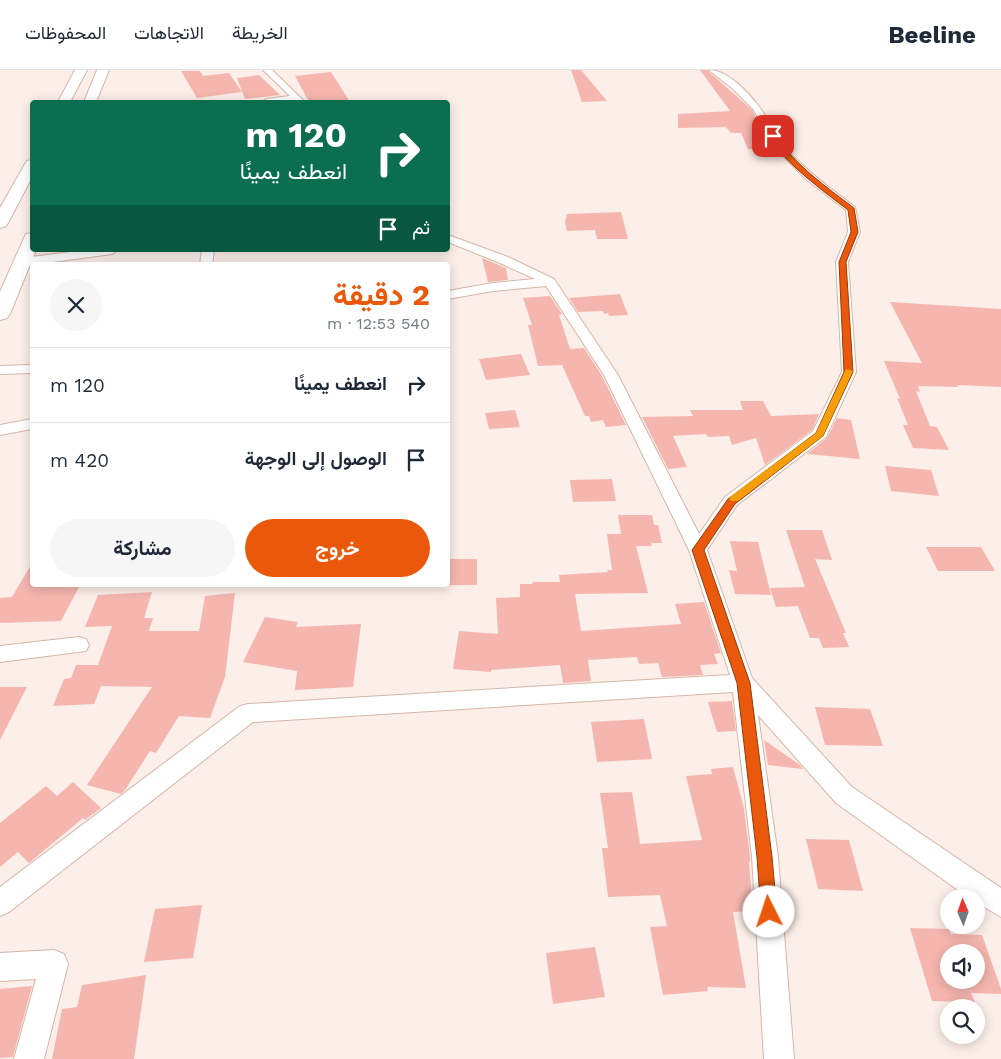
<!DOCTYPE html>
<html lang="ar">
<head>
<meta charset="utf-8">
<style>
	:root { --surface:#fff; --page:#f6f6f7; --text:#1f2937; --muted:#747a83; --line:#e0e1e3; --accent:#ea580c }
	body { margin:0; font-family:"Work Sans",Vazirmatn,sans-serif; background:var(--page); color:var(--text); direction:rtl; height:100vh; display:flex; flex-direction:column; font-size:19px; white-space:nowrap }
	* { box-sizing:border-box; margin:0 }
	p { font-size:16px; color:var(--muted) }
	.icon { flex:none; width:28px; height:28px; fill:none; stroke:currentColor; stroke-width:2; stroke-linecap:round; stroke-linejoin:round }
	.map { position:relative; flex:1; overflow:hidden; direction:ltr }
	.sheet { position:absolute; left:30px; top:192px; width:420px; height:325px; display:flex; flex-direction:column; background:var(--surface); border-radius:5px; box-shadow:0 2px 12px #0003; direction:rtl }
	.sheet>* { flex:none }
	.hud { position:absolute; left:30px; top:30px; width:420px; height:152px; border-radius:5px; box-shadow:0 2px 12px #0003; direction:rtl; background:#0b6e4f; color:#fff; overflow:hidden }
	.needle { width:32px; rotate:358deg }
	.tools { position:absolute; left:940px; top:819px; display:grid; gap:10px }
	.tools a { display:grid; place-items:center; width:45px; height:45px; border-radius:50%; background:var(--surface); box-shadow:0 2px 12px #0003; font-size:25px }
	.pin { position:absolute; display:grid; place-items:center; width:42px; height:42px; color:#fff; margin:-21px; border-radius:10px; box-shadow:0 2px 8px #0006 }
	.me { position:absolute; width:55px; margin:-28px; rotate:356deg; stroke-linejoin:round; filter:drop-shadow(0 0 4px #0008) }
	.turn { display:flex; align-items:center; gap:18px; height:105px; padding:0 20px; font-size:22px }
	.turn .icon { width:65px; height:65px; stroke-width:2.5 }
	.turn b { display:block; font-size:35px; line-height:42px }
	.then { display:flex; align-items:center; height:48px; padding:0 20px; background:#0003; gap:10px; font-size:19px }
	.round { display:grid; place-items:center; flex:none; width:52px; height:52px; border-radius:26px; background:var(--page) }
	.head { display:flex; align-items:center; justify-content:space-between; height:85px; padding:0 20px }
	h1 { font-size:30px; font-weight:700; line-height:38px; color:var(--accent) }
	.action { display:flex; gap:10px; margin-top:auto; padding:10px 20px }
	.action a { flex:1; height:58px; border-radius:30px; background:var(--accent); color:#fff; font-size:20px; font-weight:700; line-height:58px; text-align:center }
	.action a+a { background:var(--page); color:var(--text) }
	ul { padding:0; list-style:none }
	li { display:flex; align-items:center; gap:15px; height:75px; padding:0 20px; border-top:1px solid var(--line) }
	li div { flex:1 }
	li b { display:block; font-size:19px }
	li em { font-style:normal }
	header { display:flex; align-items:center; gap:30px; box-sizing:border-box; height:70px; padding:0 25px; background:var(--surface); border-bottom:1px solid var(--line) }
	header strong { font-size:24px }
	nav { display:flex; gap:28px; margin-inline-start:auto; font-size:18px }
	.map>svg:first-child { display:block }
</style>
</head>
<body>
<header>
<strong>Beeline</strong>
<nav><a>الخريطة</a><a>الاتجاهات</a><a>المحفوظات</a></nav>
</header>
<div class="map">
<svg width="1001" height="989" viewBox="0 0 1001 989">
	<rect width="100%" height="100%" fill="#fceee8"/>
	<path fill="#f5b6af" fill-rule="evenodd" d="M571 0H581L607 31 582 32Z
		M700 0H707L752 40 760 55H756L768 79H748L741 63H731L726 57 678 58V44L730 41Z
		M181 1H200L203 6 229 3 242 22 197 28Z
		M331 2 350 32H309L295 6Z
		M259 5 280 25 245 29 237 8Z
		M621 142 628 169H597L595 160 567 161 565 152 567 144Z
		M482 188 506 198 508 210 488 212Z
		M620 224 628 245 609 246 608 243 604 244 603 241 578 242 569 228Z
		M550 226 562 244 559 245 570 279 584 278 601 304 626 355 606 357 603 350 591 352 589 346H585L562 295 538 296 528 255H532L523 228Z
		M890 232 1001 239V317L957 315 958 317 918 316 920 322 916 321 930 356 937 357 949 380 913 378 903 355H908L897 328 900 329 884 291 922 293Z
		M521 284 530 305 486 310 479 289Z
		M740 331H763L771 346 819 344 812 360 765 395 756 368 732 375 729 366 708 367 706 364 673 366 687 397 668 399 642 347 693 346 690 340H743Z
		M515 340 520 357 489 359 485 343Z
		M837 348 851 350 860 389 807 384 827 368Z
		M885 396 931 400 939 426 891 421Z
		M612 409 616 431 573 432 570 410Z
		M618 445H652L654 455H658L662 473H651L652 476H636L648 523 575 524 581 561 681 554 675 534 704 532 721 583 714 584 718 594 700 595 703 605 662 607 658 593 639 594 637 587 588 590 591 611 563 613 560 595 491 600V602L453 599 459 561 498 564 496 528 520 527V514H532L533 512H560L559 505 608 502 607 500H612L607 464H621Z
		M786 460H822L832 490 815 489 846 563H843L849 577 823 578 819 568H810L798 536 776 537 770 518 805 517Z
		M730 471 758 472 771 525 735 524 729 500 737 501Z
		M926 477H981L995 501H938Z
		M448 489H477V515H448Z
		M32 493V515H80L61 551 0 553V528L12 527Z
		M152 522 144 548H153L149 561H199L205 526 235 523 225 607 210 648 179 646 156 683 150 681 125 720 121 724 87 715 152 617 101 616 94 634 53 636 64 609 71 608 76 595H98L112 556 85 557 98 525Z
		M265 547 298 552 296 557 361 554 353 617 295 620 297 601 243 592Z
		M0 617H27L0 670Z
		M732 631 736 661 717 662 708 632Z
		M815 637 870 639 883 676 825 675Z
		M644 649 652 689 597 692 591 652Z
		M764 670 800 695 803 699 768 695Z
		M733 697 744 738 750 787V792H749L753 841 733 842 746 918 707 917 708 921 663 925 650 857 667 856 660 825 608 827 602 778H608L600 723 632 722 640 774 702 770 686 706 712 704 711 699Z
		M73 712 101 738 85 750 83 748 29 793 18 782 0 797V753L46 716 57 726Z
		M806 769 849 770 863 821 818 819Z
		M202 835 193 888 144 892 155 839Z
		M910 858 949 859 951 864 982 865 1001 919V924L971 923 975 932 932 931ZM949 882H976V910H949Z
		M595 877 605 927 553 934 546 883Z
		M146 905 134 989H52L62 939 77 937 82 915Z
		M32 916 13 987 0 988V919Z"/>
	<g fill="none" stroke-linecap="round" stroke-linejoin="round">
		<defs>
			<path id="minor" d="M263 0H272L305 32 295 31 262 32 266 29 290 26Z
				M709 0C728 0 749 23 760 38 770 51 776 68 787 80 807 101 831 119 855 137L860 162 848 192 856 302 826 367 737 435 707 480 752 608 852 717 1001 818V847L976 832V828H969L836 733 758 645 778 787 794 989H764L752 787 733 622 253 652 9 842 0 846V817L240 636 248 634 730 605 689 480 604 305 546 216 493 221 448 229V221L493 213 535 209 500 193 448 172V165L508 187 554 209 618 305 699 464 725 427 813 361 842 302 836 192 848 162 846 140 808 111 779 82 753 39 733 19Z
				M86 180H118L112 184 23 196 17 192 23 188Z
				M202 180H214L212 195H200Z
				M32 295V303L0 304V296Z
				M32 349V359L0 365V355Z
				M79 567 86 569 89 575 86 581 0 592V576Z
				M54 880 64 884 68 894 44 989H14L36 909 0 911V883Z"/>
			<path id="secondary" d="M75 0H87L70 32H58Z
				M97 0H109L96 32H84Z
				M32 90V107L8 153 6 156 0 158V138L25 94 27 91Z
				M32 163V180H36L10 244 7 248 0 250V222L24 168 26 164Z"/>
		</defs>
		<use href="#minor" stroke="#d6b6a7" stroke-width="2"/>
		<use href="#secondary" stroke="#d6b6a7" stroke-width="2"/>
		<use href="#minor" fill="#fff" fill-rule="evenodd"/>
		<use href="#secondary" fill="#fff" fill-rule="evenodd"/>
	</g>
	<path fill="#ea580c" stroke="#983908" d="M771 65H775C795 95 825 116 854 138L858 162 846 192 853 302 823 366 735 434 704 480 750 613 772 787 777 842 774 848 769 850 763 848 761 842 757 787 737 613 692 480 728 429 816 363 844 302 839 192 851 162 848 140C830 126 774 86 771 65Z"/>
	<path fill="#f59e0b" d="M846 299 853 301 823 366 738 431H731L729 429 731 426 816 363Z"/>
</svg>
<div class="tools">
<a><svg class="needle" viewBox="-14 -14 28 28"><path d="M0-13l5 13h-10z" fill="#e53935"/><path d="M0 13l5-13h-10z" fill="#747a83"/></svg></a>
<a><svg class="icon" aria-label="sound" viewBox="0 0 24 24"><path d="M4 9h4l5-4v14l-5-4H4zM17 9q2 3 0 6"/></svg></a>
<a><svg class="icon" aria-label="search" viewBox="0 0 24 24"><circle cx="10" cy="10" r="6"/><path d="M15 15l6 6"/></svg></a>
</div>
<div class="pin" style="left:773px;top:66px;background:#d93025"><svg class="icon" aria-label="arrive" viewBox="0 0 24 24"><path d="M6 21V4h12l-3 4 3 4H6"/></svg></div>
<svg class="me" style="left:769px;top:842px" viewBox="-20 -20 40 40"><circle r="19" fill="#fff"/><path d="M0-13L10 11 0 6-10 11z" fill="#ea580c"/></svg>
<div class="hud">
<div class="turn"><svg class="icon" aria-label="right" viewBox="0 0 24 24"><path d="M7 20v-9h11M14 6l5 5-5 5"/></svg><div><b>120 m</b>انعطف يمينًا</div></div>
<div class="then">ثم<svg class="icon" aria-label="arrive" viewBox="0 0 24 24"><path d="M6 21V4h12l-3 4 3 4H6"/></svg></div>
</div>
<section class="sheet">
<div class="head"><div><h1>2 دقيقة</h1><p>540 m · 12:53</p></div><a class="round"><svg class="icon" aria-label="close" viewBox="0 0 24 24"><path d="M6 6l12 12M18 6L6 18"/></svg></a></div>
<ul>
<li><svg class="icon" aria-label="right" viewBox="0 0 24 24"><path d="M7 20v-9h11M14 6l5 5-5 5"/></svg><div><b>انعطف يمينًا</b></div><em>120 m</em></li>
<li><svg class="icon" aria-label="arrive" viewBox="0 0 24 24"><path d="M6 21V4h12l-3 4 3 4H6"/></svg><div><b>الوصول إلى الوجهة</b></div><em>420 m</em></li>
</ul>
<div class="action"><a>خروج</a><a>مشاركة</a></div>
</section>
</div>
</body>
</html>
